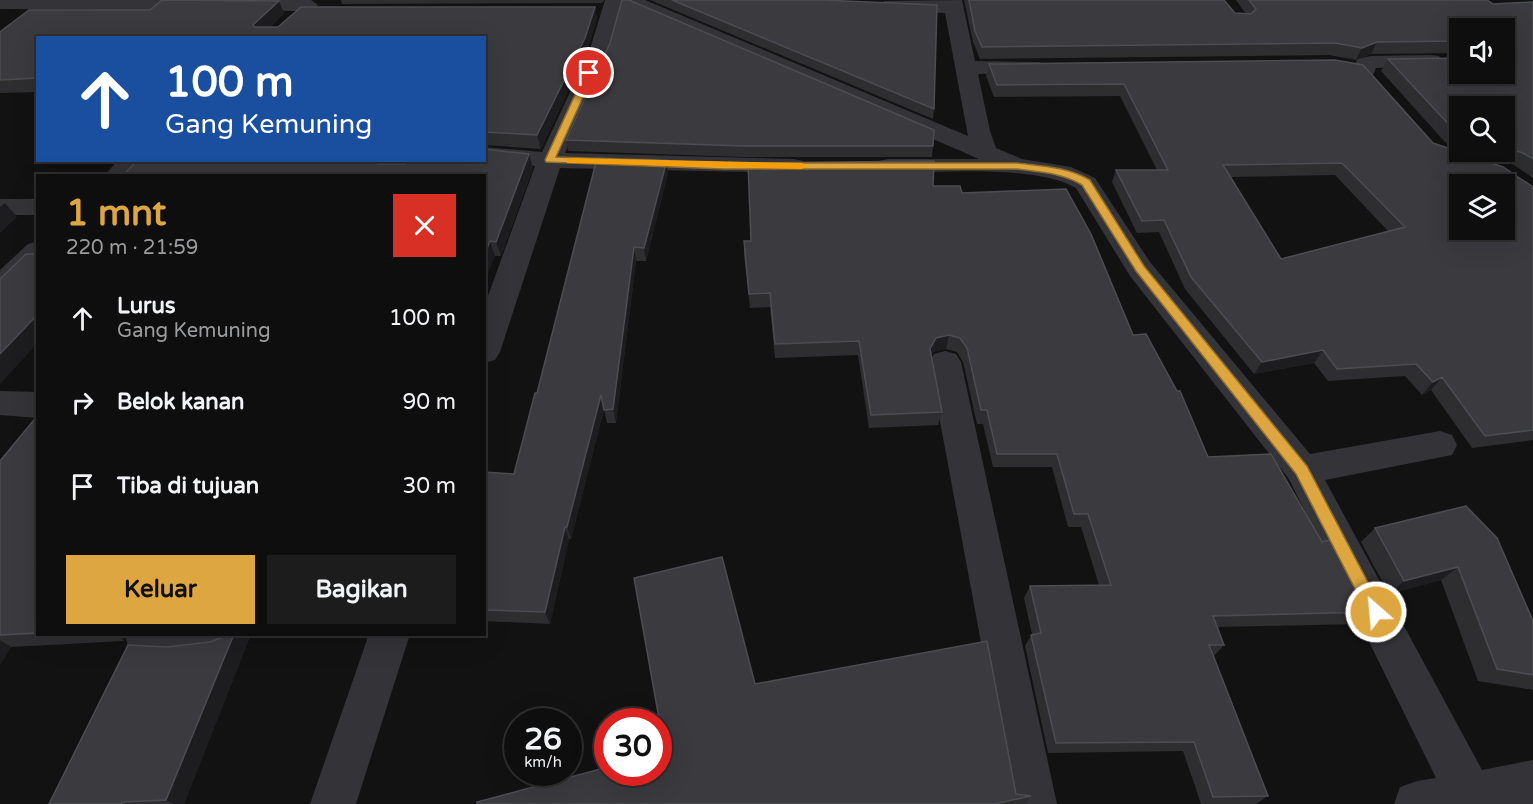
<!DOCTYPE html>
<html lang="id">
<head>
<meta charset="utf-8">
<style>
	:root { --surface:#0e0e0e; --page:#1c1c1c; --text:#f1f3f6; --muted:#9b9c9e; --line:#2e2e2e; --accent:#dda641 }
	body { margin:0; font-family:"Varela Round",sans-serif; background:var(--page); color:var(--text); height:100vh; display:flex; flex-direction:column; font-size:22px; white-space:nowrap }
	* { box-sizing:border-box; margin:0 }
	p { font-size:20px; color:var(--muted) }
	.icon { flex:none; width:33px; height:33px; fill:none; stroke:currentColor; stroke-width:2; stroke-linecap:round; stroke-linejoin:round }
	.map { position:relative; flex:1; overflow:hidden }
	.sheet { position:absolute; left:36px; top:174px; width:450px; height:462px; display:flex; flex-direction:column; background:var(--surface); border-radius:0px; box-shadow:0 6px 24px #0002,0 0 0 2px var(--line) }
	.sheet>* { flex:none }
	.hud { position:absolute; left:36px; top:36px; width:450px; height:126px; border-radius:0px; box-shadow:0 6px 24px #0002,0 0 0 2px var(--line); background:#1a4fa0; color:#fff; overflow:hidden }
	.fabs { position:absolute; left:1449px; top:18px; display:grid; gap:12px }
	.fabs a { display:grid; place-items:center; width:66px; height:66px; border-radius:0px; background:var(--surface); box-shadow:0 6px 24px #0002,0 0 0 2px var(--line); font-size:30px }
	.speed { position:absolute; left:504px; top:708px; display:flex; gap:12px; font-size:30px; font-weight:700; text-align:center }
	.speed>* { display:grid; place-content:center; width:78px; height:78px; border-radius:50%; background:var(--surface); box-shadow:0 6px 24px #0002,0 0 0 2px var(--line); line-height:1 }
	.speed small { font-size:15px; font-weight:400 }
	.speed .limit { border:9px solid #d22; background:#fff; color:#111 }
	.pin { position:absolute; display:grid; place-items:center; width:51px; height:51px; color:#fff; margin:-26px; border:3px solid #fff; border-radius:50%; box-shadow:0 2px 6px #0007 }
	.me { position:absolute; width:66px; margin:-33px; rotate:333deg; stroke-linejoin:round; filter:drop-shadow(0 0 4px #0008) }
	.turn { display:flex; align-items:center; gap:21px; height:126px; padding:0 30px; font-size:27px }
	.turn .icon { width:78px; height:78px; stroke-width:2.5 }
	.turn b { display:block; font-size:42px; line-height:51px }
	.round { display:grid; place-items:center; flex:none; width:63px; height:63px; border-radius:0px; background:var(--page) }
	.head { display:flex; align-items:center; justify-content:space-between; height:102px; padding:0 30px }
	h1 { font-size:36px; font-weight:700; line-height:45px; color:var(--accent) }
	.cta { display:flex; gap:12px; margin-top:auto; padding:12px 30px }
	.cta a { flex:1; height:69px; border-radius:0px; background:var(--accent); color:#111; font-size:24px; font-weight:700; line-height:69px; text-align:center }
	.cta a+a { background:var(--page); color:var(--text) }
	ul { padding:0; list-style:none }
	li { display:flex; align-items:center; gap:18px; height:84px; padding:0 30px }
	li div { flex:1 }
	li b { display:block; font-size:22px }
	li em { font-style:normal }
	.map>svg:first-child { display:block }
</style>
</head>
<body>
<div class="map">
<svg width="1533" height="804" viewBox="0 0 1533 804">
	<rect width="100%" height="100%" fill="#121213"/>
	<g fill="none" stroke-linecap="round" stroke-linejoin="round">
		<path fill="#343438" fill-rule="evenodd" d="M0 0H311L318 5 315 9 308 11 0 9Z
			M605 0H645L968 136 945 13 891 11 884 9 881 5 884 1 962 0 975 61 1040 62 1043 67 1040 72 1032 73 978 74 990 131 996 148 1022 159 1071 167 1095 178 1150 262 1310 454 1440 431 1452 435 1457 445 1452 455 1325 480 1482 770 1533 760V804H1394L1400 787 1417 781 1436 778 1289 479 1130 276 1076 188C1035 164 938 173 888 173L879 171 876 166 879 161 888 159H979L623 4 609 52 565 153 794 159 803 161 806 166 803 171 794 173 560 168 500 352 495 360 484 363V307L535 166 481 160H484V147L542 152 589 52Z
			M1431 55 1439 56 1442 61 1439 66 1376 68 1373 75 1365 76 1357 75 1354 70 1357 59 1371 56Z
			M118 160H145L131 176H104Z
			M0 199H38V215H0Z
			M38 241V266L10 293 0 296V270L28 244Z
			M945 351 956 354 961 362 1057 804H1011L929 362 934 354Z
			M0 391 38 392V418L0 415Z
			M125 634H239L234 648C208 657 155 660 129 651Z
			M369 634H410L356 804H310Z"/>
	</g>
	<path fill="#2e2e31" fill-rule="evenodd" d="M341 0H604L602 3 342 4Z
		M650 0H822L934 109 933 119Z
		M964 0H1224L1235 13 1246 14 1236 0H1487L1493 4 1533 2V178L1514 165 1468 152H1504V106H1460V146L1445 142 1381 71 1388 59 1504 74 1460 28V53L1371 54 1356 60 1329 55 980 59 973 42Z
		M595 7 597 19 587 51 541 149 484 145V38H38V92L0 93V32L284 13 270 27H278Z
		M610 43 933 146 932 157H744L568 151 566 140Z
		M1335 60 1433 143 1533 187V440L1472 448 1431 390 1422 395 1405 376 1328 381 1314 363 1254 374 1185 289 1159 232 1137 233 1112 182 1116 170H1157L1120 96 994 97 986 76 989 64ZM1335 175 1388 231 1281 259 1231 177Z
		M137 160H394L391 164 533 168 501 256H495L484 281V176Z
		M668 173 646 261H636L616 423H607L604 409 571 539H569L550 624 484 621V472L514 474 537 393Z
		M933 186 962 193 1133 335 1208 457 1322 542 1371 612 1358 624 1218 627 1224 645 1214 656 1268 796 1256 804H1201L1183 751 1048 753 1025 646 1032 634 1024 598 1030 586 1099 585 1081 527H1068L1052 467H993L983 424H977L963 362 957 352 946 349 933 352 931 356 942 412 938 425 869 428 858 355 775 358 770 307 750 308 744 255V241H751Z
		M38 415V634H123L124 641 11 647 0 665V461Z
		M1466 506 1533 621V690L1478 681 1441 580 1389 594 1361 542 1375 528Z
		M234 634H251L184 804H49L167 647 210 642Z
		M755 684 1016 794 1031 796 1025 804H477L665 752Z"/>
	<path fill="#1d1d1f" d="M279 1 284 13 259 38 253 25Z
		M595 7 597 19 587 51 541 149 537 135Z
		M1377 42 1371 54 1356 60 1362 48Z
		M529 154 533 168 501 256 496 242Z
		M394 160 383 175 378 164V161Z
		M667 160 668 173 646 261 644 248Z
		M5 203 17 217 0 233V207Z
		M490 241 495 256 484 281V256Z
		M634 247 636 261 616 423 613 409Z
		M38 314V343L0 384V354Z
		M949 335 946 349 933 352 927 362 930 349 936 338Z
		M1323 350 1314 363 1254 374 1262 362Z
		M1442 377 1431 390 1422 395 1433 382Z
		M601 395 604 408 571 539 567 527Z
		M565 527 569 539 550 624 545 612Z
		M1458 567 1441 580 1389 594 1404 581Z
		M116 634H123L124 641Z
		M234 634H251L184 804H174L166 800Z
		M0 640 11 647 0 665Z"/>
	<path fill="#3b3b3f" stroke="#4b4d51" stroke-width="1.5" fill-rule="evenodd" d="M162 0 279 1 253 25 255 27H278L301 7H595L585 38 537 135 484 132V38H38V78L0 80V32L29 10H150Z
		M622 0H629L934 130 933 146H744L566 140 610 43Z
		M672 0H822L937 5 934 109Z
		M969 0H1224L1235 13 1251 14 1256 9 1249 0H1487L1493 4 1533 2V159L1523 153 1504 147V106H1460V132L1454 130 1388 59 1460 58V74H1504V28H1460V41L1377 42 1362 48 1335 43 982 47 975 31Z
		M1335 60 1363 65 1433 143 1503 167 1533 187V430L1485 436 1442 377 1433 382 1416 364 1337 369 1323 350 1262 362 1191 277 1164 220 1142 221 1116 170H1168L1124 84 997 85 989 64ZM1342 163 1405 227 1281 259 1223 165ZM1460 184H1504V230H1460Z
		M484 149 529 154 496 242 490 241 484 256V176H123L137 160H378V164H405L407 160H484Z
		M597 158 667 160 644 248 634 247 613 409 604 410 601 395 567 527H565L545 612 484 610V472L514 474 535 393H537Z
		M934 161 933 186H960L962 193 1066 189 1091 234 1133 335 1146 334 1177 391H1180L1208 457 1271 454 1322 542 1334 539 1371 612 1213 616 1224 645H1209L1268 796 1213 797 1194 742 1056 743 1031 635 1041 633 1030 586 1111 585 1088 514H1074L1057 454H997L987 410H981L967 348 960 338 949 335 936 338 930 349 942 412 871 415 859 341 775 344 770 293 749 294 744 241H751L748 163Z
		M26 254H38V314L0 354V279Z
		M38 415V563L35 567H38V633L0 635V461Z
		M1466 506 1497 538 1533 621V675L1497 669 1458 567 1404 581 1375 528Z
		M722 557 755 684 987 641 1016 794 1031 796 994 804H477V802L608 767V772H658V754L665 752 634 578Z
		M224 634H234L166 800 122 802 121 804H49L128 645 167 647 210 642 223 637Z"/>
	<path fill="#dda641" stroke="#906c2a" stroke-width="1.5" d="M586 71 594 73 556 157 724 163H1017C1042 166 1068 167 1090 180L1144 266 1307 466 1381 607 1384 612 1381 618 1376 620 1370 618 1296 474 1136 271 1082 185C1063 173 1040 172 1017 169H724L546 162 545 160Z"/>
	<path fill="#f59e0b" d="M571 158 802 163 807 166 802 169 567 163V159Z"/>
</svg>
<div class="fabs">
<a><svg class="icon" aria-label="sound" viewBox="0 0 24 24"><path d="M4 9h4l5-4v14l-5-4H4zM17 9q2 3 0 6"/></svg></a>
<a><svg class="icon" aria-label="search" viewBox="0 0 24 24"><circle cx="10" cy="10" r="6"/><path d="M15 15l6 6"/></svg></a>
<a><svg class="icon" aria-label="layers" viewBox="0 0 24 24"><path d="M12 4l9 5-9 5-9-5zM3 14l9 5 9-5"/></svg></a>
</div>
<div class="speed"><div>26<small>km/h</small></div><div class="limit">30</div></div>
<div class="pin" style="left:589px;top:73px;background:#d93025"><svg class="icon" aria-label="arrive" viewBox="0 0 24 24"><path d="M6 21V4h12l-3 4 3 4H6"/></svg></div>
<svg class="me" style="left:1376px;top:612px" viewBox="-20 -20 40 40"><circle r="17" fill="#dda641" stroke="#fff" stroke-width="3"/><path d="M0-11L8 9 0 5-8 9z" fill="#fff"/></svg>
<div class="hud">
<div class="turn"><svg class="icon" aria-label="ahead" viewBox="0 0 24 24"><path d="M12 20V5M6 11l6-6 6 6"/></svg><div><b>100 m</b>Gang Kemuning</div></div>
</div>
<section class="sheet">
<div class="head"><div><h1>1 mnt</h1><p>220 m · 21:59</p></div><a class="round" style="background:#d93025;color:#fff"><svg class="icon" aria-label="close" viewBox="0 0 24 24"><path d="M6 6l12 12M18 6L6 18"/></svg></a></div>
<ul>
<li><svg class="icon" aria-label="ahead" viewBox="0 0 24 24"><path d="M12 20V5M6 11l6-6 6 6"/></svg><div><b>Lurus</b><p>Gang Kemuning</p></div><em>100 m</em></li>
<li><svg class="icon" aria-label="right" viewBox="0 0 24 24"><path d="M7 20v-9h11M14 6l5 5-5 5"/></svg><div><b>Belok kanan</b></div><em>90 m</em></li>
<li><svg class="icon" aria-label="arrive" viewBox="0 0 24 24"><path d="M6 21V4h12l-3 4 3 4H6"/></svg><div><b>Tiba di tujuan</b></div><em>30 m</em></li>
</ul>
<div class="cta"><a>Keluar</a><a>Bagikan</a></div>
</section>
</div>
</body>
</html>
